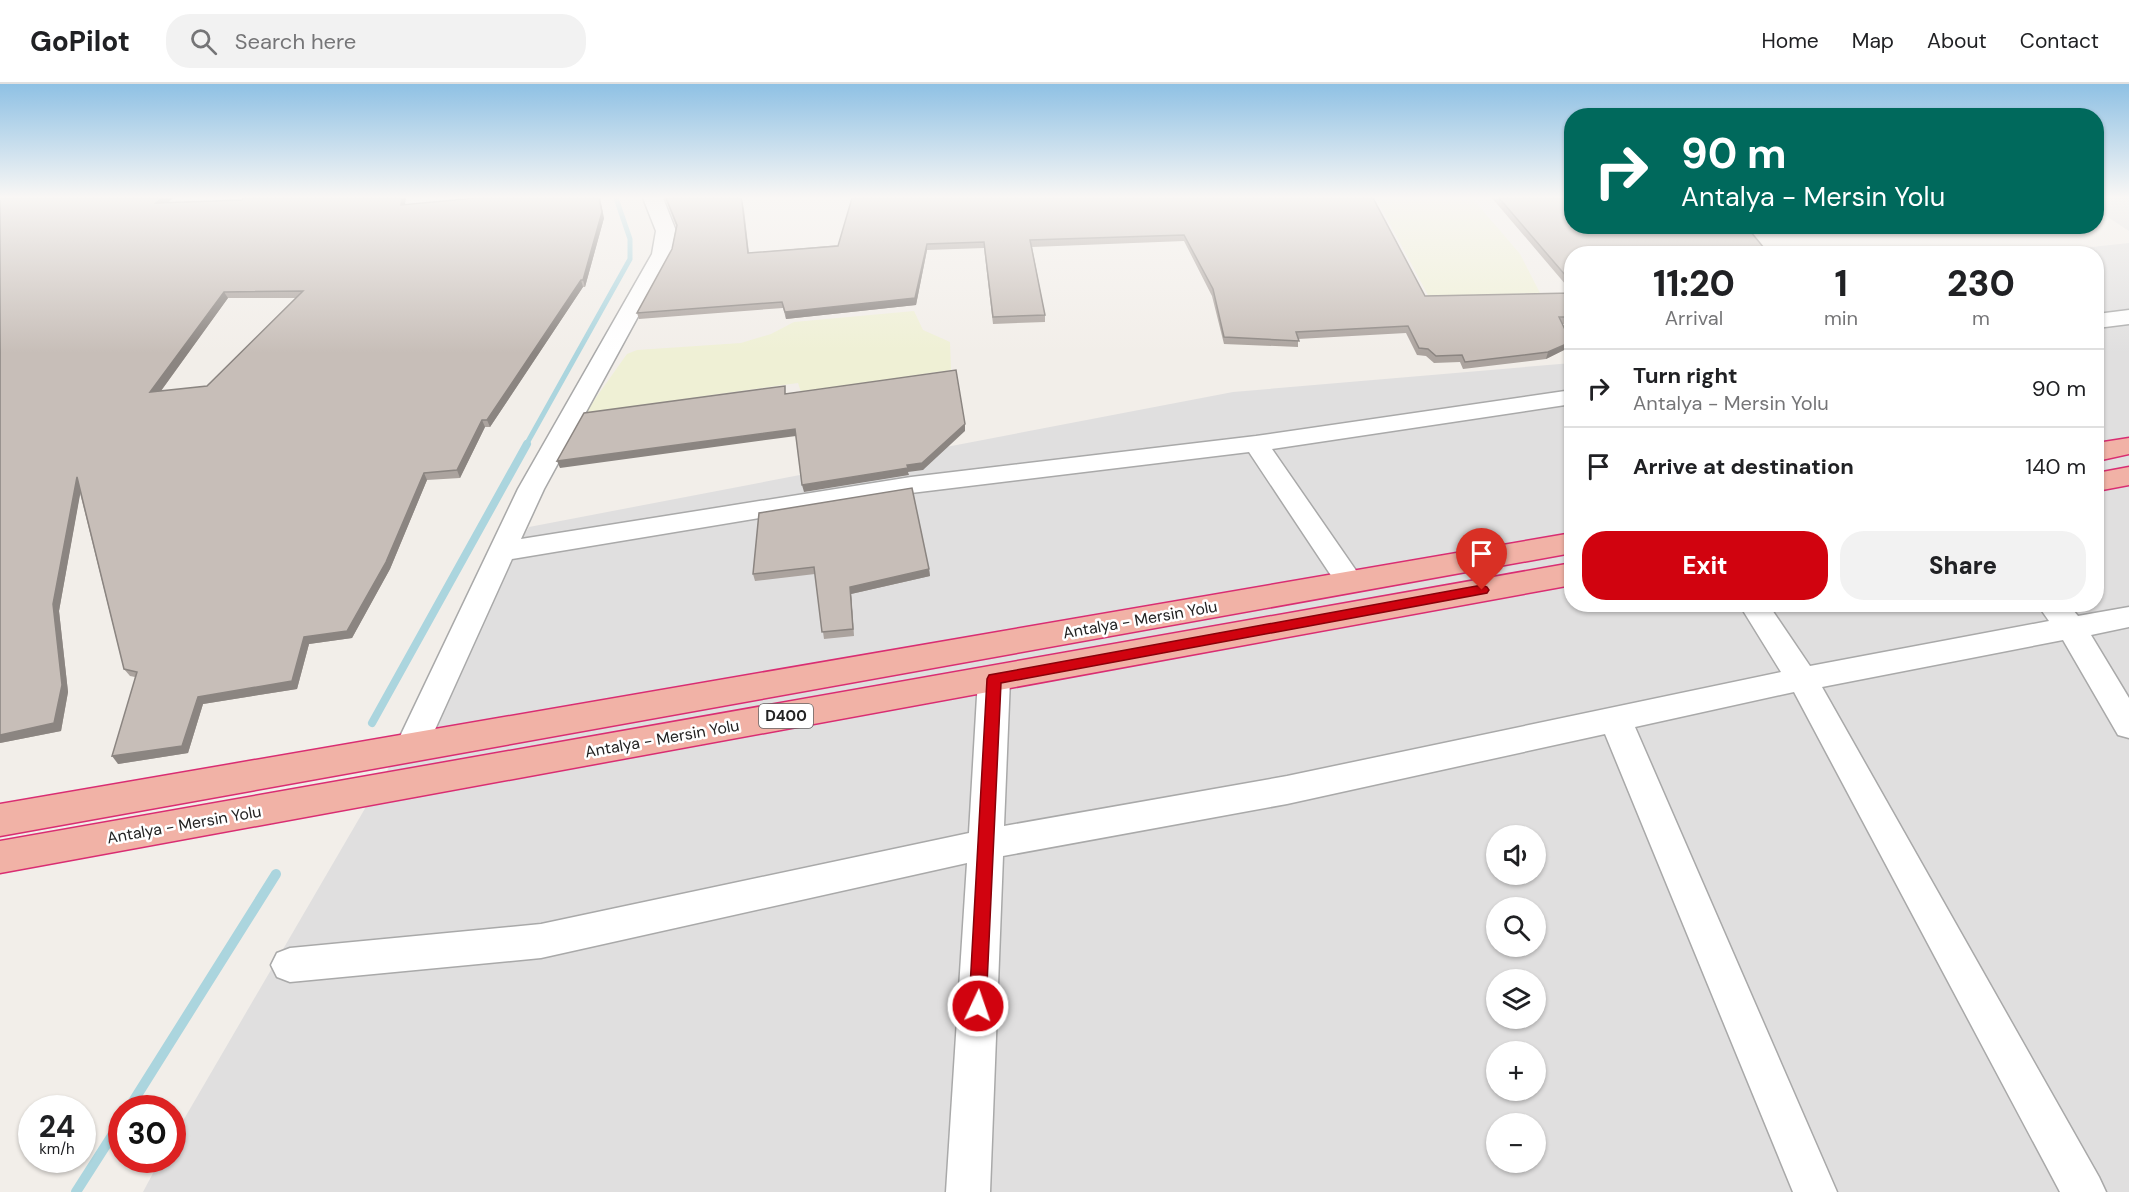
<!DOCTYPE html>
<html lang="en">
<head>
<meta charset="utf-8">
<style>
	:root { --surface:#fff; --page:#f2f2f2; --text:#202124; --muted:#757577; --line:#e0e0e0; --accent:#d1030f }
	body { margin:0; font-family:"DM Sans",sans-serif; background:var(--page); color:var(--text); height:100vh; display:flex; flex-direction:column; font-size:22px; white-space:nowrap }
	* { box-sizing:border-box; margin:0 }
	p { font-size:20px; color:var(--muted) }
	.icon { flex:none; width:33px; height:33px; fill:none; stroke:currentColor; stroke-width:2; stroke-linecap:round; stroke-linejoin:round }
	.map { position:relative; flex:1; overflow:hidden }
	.drawer { position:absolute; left:1564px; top:162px; width:540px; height:366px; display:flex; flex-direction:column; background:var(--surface); border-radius:24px; box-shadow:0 2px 4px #0004 }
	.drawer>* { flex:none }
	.top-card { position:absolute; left:1564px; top:24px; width:540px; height:126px; border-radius:24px; box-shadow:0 2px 4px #0004; background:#00695c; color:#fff; overflow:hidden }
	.buttons { position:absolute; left:1486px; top:741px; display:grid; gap:12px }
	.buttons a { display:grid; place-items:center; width:60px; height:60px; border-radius:50%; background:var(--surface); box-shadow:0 2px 4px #0004; font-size:30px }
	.speed { position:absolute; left:18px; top:1011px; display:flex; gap:12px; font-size:30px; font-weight:700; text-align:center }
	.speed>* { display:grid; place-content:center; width:78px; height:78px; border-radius:50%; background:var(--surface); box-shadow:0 2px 4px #0004; line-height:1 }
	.speed small { font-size:15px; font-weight:400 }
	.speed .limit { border:9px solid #d22; background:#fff; color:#111 }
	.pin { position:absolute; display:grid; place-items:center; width:51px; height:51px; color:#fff; margin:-62px -26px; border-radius:50% 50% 50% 0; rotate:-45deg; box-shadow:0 0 6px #0007 }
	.pin .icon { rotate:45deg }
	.me { position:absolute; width:66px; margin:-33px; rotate:3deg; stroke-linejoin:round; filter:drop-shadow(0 0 4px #0008) }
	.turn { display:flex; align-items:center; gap:21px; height:126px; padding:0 18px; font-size:27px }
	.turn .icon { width:78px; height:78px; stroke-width:2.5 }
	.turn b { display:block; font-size:42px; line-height:51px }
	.eta { display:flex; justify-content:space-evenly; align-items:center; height:102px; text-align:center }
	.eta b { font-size:36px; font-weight:800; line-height:42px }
	.button { display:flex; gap:12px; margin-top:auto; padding:12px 18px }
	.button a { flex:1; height:69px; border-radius:24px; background:var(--accent); color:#fff; font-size:24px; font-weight:800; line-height:69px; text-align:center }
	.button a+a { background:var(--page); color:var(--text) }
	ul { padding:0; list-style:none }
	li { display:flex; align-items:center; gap:18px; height:78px; padding:0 18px; border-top:2px solid var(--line) }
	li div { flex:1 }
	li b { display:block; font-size:22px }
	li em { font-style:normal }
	header { display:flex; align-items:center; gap:36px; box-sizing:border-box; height:84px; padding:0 30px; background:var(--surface); border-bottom:2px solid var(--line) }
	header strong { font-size:28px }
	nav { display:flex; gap:33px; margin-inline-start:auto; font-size:21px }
	.search { width:420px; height:54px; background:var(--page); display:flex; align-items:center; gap:15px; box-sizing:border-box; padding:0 21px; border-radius:24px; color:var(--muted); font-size:22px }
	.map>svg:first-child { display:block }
</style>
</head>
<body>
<header>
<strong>GoPilot</strong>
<div class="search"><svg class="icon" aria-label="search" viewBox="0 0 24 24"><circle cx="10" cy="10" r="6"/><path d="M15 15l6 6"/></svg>Search here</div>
<nav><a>Home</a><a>Map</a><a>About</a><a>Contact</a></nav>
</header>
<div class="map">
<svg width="2129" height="1108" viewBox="0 0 2129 1108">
	<rect width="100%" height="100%" fill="#f2eee9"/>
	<path fill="#e0dfdf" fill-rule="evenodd" d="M2097 114H2129V147L2097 126Z
		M2129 159V1108H143L160 1076H172L173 1054 529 443 1233 308 1572 279V520H2097V170L2036 169ZM1497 752H1536V790H1497ZM1497 824H1536V862H1497ZM1497 896H1536V934H1497ZM1497 968H1536V1006H1497ZM1497 1040H1536V1078H1497Z"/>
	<path fill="#eff0d5" d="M1376 114H1472L1520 170 1540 209 1429 213Z
		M914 227 923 246 950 258 951 286 801 308 798 299 585 329 627 270 637 266 741 259 771 250 794 238Z"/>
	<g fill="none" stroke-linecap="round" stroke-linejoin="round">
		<path stroke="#abd5de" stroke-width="5" d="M526 361 630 175V155L616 114"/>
		<path stroke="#abd5de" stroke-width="8" d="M372 639 527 360"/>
		<path stroke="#abd5de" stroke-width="10" d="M129 1024 276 790
			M76 1108 122 1036"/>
		<defs>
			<path id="minor" d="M643 114H663L676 147 672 170 544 405 521 455 911 393 1256 352 1572 306V320L1272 365 1364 498 1360 505 1350 508 1340 505 1249 368 911 409 512 475 423 672 411 676 399 672 395 663 518 405 652 170 656 147Z
				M2129 226V240L2097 244V230Z
				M1739 520H1768L1810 582 2049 537 2037 520H2068L2078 532 2129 523V543L2091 551 2129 614V654L2118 651 2063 556 1822 603 2099 1093 2106 1108H2060L1794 608 1635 643 1837 1108H1793L1605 650 1287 720 1003 772 990 1108H946L967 779 541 874 290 898 277 893 271 881 277 869 290 864 541 840 969 749 978 595 983 587 994 583 1005 587 1010 595 1004 742 1287 692 1781 588Z"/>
			<path id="trunk" d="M2129 354V370L2097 377V359Z
				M2129 383V401L2097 407V389Z
				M1572 449V469L0 752V720Z
				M1572 479V501L0 789V757Z"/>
		</defs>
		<use href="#minor" stroke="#a9a9a9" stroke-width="3"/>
		<use href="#trunk" stroke="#d92d72" stroke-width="3"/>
		<use href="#minor" fill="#fff" fill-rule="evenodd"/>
		<use href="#trunk" fill="#f1b2a6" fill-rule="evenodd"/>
	</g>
	<path fill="#aba39e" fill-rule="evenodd" d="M665 114H741L744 125 749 169 1373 114 1425 212 1572 209V240H1562L1568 264 1546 275 1463 285 1460 278 1434 279 1426 272 1417 271 1406 249 1298 255V263L1224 260 1212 212 1184 157 1032 163 1045 231V238L993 240 984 164 927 166 916 221 786 235 783 224 639 235 637 229 672 165 676 142Z
		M1492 114H1572L1764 164 1572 170V208Z
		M168 119 405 120 604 134 585 203H583L490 343H485L460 394 427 396 390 485 352 554 309 560 297 605 203 620 188 669 118 680 135 593 130 592 124 585 80 409 59 527 68 608 61 647 0 659ZM228 214H296L207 302 161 307Z
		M759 429 929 485 930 492 851 510 854 552 824 555 815 490 755 497 753 490Z"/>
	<path fill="#8b8581" d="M162 114H173L160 126 156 119Z
		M402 114H406L404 127 401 121Z
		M600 114 604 134 585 203 583 196Z
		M927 160V166L916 221 786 235 785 228Z
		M581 196 583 203 490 343 487 336Z
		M224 208 228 214 155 315 150 308Z
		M1571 258 1568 264 1546 275 1548 268Z
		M482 336 485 343 460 394 457 386Z
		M965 340V347L923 386 908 388 909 391 804 408 802 401 907 381Z
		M795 345 796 352 560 384 557 377Z
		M424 389 427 396 390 485 352 554 309 560 297 605 203 620 188 669 118 680 112 672 198 613Z
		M77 393 82 400 59 527 68 608 61 647 0 659V651L53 520Z
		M929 485 930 492 851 510 854 552 850 503Z"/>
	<path fill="#c7beb8" stroke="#8b8581" stroke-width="1.5" fill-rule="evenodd" d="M0 114H162L156 119 242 116 243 114H402L401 121 476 114H599L602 128 583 196H581L487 336H482L457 386 424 389 386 478 347 547 304 553 292 597 198 613 182 662 112 672 137 588 124 585 77 393 53 520 62 601 54 639 0 651ZM303 207 207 302 150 308 224 208Z
		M666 114H741L742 118 748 169 838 162 852 114H1373L1425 212 1572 209V233H1559L1571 258 1548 268 1465 278 1462 271 1436 272 1428 265 1419 264 1408 242 1296 248 1299 257 1224 253 1213 205 1184 151 1030 156 1045 231 993 233 984 158 927 160 915 214 785 228 782 218 637 229 672 165 677 141Z
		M1499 114H1572V142H1746L1764 164 1768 163 1773 170H1572V199Z
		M956 286 965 340 922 379 907 381 908 384 802 401 795 345 557 377 584 329 785 302V310Z
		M912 404 929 485 850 503 853 545 822 548 814 483 753 490 759 429Z"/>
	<linearGradient id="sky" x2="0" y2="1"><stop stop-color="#8fc1e4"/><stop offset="0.42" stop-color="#f9f7f5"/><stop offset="1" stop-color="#f9f7f5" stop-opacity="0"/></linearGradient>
	<rect width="2129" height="269" fill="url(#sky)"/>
	<path fill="#d1030f" stroke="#88020a" stroke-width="1.5" d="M1482 501 1487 503 1489 506 1487 509 1001 599 986 922 984 928 978 931 971 928 969 922 987 595 989 591Z"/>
	<g text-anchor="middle" stroke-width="5" stroke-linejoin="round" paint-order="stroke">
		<rect fill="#fff" stroke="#646464" stroke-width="1.5" x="759" y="620" width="54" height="24" rx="4.5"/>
		<g font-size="15" font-weight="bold" fill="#222">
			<text x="786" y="637">D400</text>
		</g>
		<g font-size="16" fill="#222" stroke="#fff">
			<text transform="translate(1140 535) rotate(-10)" y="6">Antalya - Mersin Yolu</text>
			<text transform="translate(662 654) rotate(-10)" y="6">Antalya - Mersin Yolu</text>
			<text transform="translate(184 740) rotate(-10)" y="6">Antalya - Mersin Yolu</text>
		</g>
	</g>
</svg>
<div class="buttons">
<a><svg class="icon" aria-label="sound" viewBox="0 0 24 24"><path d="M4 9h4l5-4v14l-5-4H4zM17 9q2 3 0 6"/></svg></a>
<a><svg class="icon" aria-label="search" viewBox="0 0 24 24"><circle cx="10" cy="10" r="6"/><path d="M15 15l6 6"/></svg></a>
<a><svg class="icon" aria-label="layers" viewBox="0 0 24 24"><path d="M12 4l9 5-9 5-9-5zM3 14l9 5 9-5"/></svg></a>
<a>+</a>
<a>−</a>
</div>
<div class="speed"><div>24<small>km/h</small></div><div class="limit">30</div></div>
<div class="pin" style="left:1482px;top:506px;background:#d93025"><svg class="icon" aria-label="arrive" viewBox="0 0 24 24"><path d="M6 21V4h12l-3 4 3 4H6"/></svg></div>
<svg class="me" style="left:978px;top:922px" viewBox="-20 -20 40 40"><circle r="17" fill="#d1030f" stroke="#fff" stroke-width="3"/><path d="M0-11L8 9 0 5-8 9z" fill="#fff"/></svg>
<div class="top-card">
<div class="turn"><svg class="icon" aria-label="right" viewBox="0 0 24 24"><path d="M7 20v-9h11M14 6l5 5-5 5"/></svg><div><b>90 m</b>Antalya - Mersin Yolu</div></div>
</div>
<section class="drawer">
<div class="eta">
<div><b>11:20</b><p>Arrival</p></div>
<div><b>1</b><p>min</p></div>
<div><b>230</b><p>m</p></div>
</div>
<ul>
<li><svg class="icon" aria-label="right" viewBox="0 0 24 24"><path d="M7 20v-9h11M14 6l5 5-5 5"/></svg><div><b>Turn right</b><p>Antalya - Mersin Yolu</p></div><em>90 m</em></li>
<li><svg class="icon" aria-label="arrive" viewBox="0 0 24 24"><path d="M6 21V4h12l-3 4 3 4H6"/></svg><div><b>Arrive at destination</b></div><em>140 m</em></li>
</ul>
<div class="button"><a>Exit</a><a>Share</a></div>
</section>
</div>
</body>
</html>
